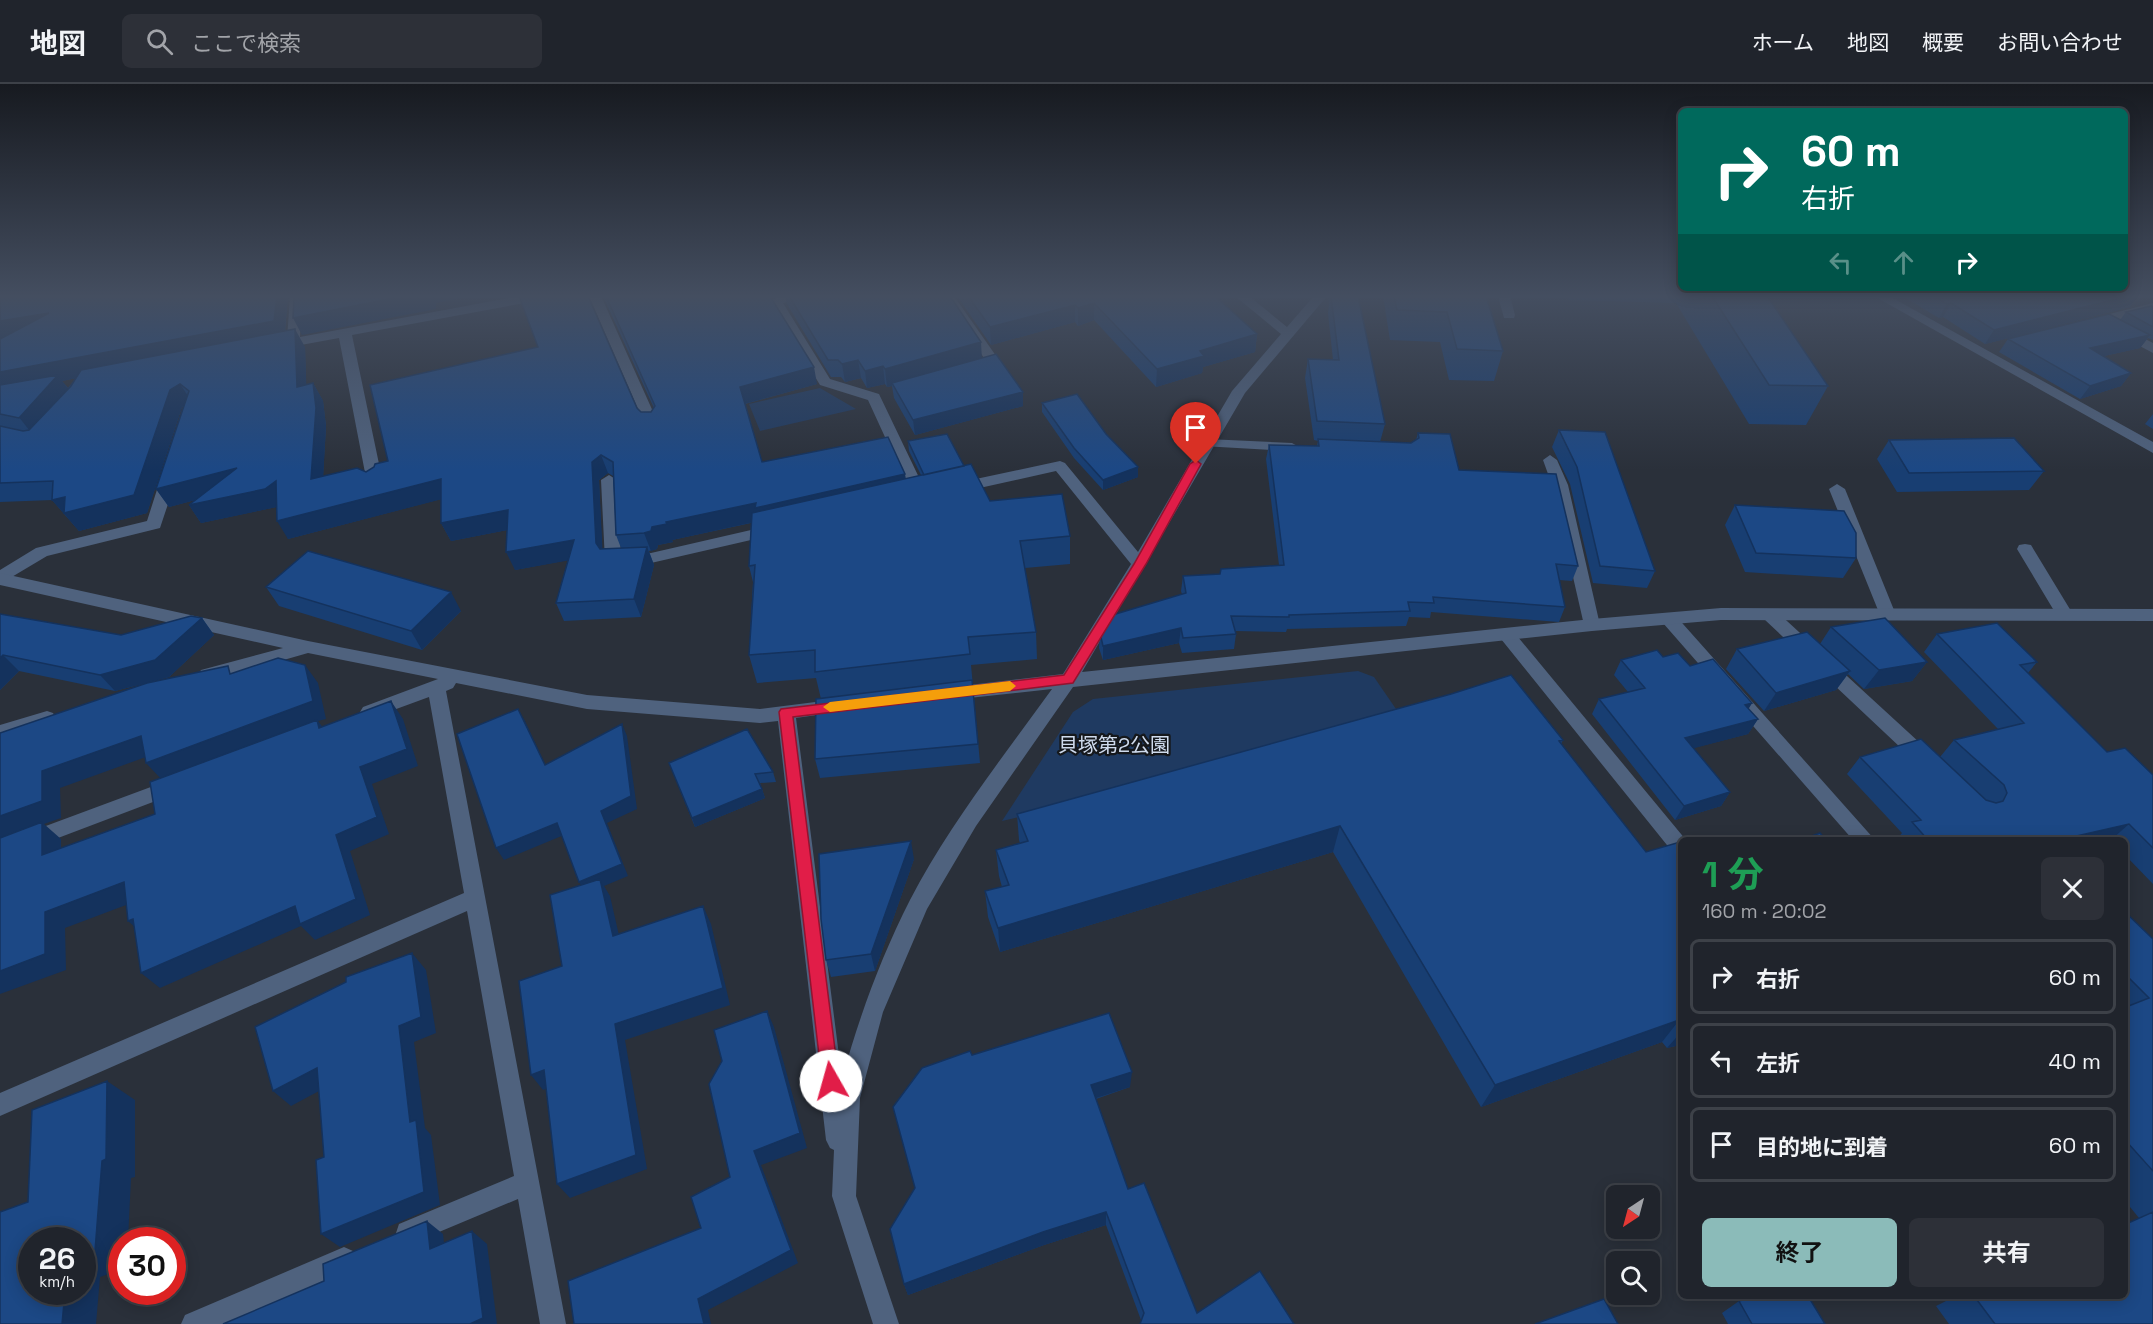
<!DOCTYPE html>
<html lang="ja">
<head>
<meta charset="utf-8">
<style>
	:root { --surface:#20242c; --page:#2d3038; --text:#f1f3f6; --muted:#a2a4a9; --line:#3d4148; --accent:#8bbbb9 }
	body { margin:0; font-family:"Space Grotesk","Noto Sans JP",sans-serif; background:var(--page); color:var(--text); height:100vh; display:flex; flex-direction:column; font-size:22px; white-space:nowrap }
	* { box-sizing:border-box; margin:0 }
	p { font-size:20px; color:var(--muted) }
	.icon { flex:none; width:33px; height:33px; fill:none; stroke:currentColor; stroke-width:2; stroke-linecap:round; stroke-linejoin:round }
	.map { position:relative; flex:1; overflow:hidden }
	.details { position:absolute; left:1678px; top:753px; width:450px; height:462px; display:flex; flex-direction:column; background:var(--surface); border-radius:9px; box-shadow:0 3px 15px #0003,0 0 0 2px var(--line) }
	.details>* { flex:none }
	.hud { position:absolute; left:1678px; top:24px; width:450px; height:183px; border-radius:9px; box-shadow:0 3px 15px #0003,0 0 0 2px var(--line); background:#00695c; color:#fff; overflow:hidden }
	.needle { width:39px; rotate:216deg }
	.controls { position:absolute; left:1606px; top:1101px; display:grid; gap:12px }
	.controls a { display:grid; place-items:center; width:54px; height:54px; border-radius:9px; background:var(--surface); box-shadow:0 3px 15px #0003,0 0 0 2px var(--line); font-size:30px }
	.speed { position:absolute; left:18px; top:1143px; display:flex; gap:12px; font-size:30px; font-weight:700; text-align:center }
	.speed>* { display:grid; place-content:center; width:78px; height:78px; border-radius:50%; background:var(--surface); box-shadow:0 3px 15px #0003,0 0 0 2px var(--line); line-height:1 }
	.speed small { font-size:15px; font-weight:400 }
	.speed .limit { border:9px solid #d22; background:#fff; color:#111 }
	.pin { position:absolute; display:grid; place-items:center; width:51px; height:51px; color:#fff; margin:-62px -26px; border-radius:50% 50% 50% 0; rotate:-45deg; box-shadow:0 0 6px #0007 }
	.pin .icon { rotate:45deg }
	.me { position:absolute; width:66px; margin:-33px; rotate:353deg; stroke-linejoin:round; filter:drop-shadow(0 0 4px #0008) }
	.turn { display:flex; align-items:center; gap:21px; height:126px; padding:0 24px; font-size:27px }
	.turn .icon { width:78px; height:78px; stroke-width:2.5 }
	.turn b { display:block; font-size:42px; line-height:51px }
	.lanes { display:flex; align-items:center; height:57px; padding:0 24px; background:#0003; justify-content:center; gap:30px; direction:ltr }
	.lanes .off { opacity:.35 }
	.round { display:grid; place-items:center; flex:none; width:63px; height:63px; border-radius:9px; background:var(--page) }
	.summary { display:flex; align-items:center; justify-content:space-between; height:102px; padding:0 24px }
	h1 { font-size:36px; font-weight:700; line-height:45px; color:#1e9e55 }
	.action { display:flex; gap:12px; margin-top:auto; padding:12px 24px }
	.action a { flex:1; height:69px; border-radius:9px; background:var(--accent); color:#111; font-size:24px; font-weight:700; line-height:69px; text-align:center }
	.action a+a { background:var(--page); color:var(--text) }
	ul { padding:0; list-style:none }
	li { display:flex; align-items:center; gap:18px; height:75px; margin:0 12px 9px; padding:0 12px; border:3px solid var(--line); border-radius:9px }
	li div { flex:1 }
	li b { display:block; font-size:22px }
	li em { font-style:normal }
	header { display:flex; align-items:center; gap:36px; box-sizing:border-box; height:84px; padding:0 30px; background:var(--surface); border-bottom:2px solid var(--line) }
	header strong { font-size:28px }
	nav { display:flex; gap:33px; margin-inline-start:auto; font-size:21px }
	.search { width:420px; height:54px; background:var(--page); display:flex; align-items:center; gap:15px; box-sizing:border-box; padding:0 21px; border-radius:9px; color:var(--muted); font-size:22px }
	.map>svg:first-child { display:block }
</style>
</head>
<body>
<header>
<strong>地図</strong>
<div class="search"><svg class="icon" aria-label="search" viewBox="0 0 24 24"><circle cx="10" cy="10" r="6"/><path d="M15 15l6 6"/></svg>ここで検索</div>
<nav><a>ホーム</a><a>地図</a><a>概要</a><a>お問い合わせ</a></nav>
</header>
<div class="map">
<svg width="2153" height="1240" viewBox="0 0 2153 1240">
	<rect width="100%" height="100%" fill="#2a303a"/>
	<path fill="#1f3a61" d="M820 304 856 325 760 347 749 320Z
		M1358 587 1374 593 1407 641 1002 737 1073 628 1093 615Z"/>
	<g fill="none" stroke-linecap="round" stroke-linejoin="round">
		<path fill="#4f627e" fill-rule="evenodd" d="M1498 212H1510L1515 231 1514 234H1504Z
			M2122 243 2153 259V269L2117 250 2115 247Z
			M1207 355 1292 359 1299 363 1292 367 1202 362 1200 359Z
			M1550 371 1557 376 1568 401 1600 541 1598 545H1586L1584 541 1552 401 1543 376Z
			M170 385 178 390 160 444 47 472 0 500V486L36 464 147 437 162 390Z
			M1837 400 1845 405 1896 531 1894 535H1882L1880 531 1829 405Z
			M2025 460 2031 461 2071 527 2073 531 2071 535H2059L2017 465 2019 461Z
			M1770 525 1776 527 1932 670 1934 675 1932 680 1925 682 1918 680 1764 535 1762 531 1764 527Z
			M1669 529 1675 531 1875 756H1853L1663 539 1661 535 1663 531Z
			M1507 545 1513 547 1686 756H1682V773L1675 771 1501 555 1498 551 1501 547Z"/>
		<path fill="#4f627e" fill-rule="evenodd" d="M290 212H302L300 253 520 212H547L541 216 352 251 383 399 375 404 367 399 339 254 279 265 272 261 274 258 287 256Z
			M589 212H601L659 341 657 344H647L645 341Z
			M780 212H802L800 215 783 219 830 295 879 310 925 406 932 411 929 414 920 417 912 412 868 316 820 301 769 217Z
			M942 212H954L1001 279C996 285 983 288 975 286L973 283 986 277Z
			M1235 212H1249L1287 243 1314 212H1327L1245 309 1082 588 1592 535 1721 524 2153 525V537L1721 536 1592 547 1073 603 976 742 927 825 883 928 860 1014 856 1112 899 1240H873L832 1112 834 1066 830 1064 826 1056 778 637 760 639 587 625 456 599 453 604 446 607 566 1240H540L518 1115 408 1161 399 1158 396 1149 399 1140 514 1092 467 827 0 1032V1009L464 809 429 613 369 635 363 633 360 628 363 623 438 595 308 569 207 598 201 596 198 591 201 586 283 564 0 501V489L308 557 587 611 760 625 839 615 845 617 848 622 845 627 796 634 842 995C859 933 881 873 910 816 949 741 1003 673 1052 605L950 616 944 614 941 609 944 604 1063 590 1131 480 1056 387 957 409 949 404 957 399 1060 377 1065 379 1138 468 1232 307 1281 250Z
			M1874 212H1889L2153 358V369Z
			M2153 219V227L2091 243 2084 239 2086 236Z
			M609 391 617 396 621 471 651 469 773 441 781 446 773 451 651 479 607 481 605 477 601 396Z
			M47 627 53 629 56 634 53 639 0 655V641Z
			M175 694 182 697 185 702 182 707 0 776V759Z
			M344 1163 353 1167 357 1176 353 1185 225 1240H181L185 1231Z"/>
	</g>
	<path fill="#183e72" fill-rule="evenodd" d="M0 212H288L285 248 305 263 306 301 313 299 323 317 326 342 323 393 366 388 637 324 641 328H651L654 324 603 212H774L771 214 817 300 745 320 762 378 906 395 921 391 909 367 908 357 964 382 990 417 1070 452V480L1025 484 1036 548 1037 575 971 581 980 679 820 694 815 675 821 615 816 594 757 599 749 571 753 498 749 482 751 439 672 456 673 458 658 461 657 465 649 467 654 481 641 533 564 537 556 519 568 476 515 486 507 446 451 457 441 439V415L288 455 276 423 201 439 189 421 195 416 169 423 156 405 183 323H182L147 429 79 447 52 416 0 418ZM76 294 68 304 62 297ZM608 389 613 392 616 451 621 464 602 465 599 396Z
		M785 212H950L982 274 1023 308V322L915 351 894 314 892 302 887 303 885 300 867 304 861 294 845 298 841 293H831L787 220Z
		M957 212H1215L1257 250 1255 268 1203 283 1202 289 1156 303 1094 236 1078 242 1075 238 991 261Z
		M1330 212H1358L1385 340 1380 358 1411 359 1416 356 1418 349 1459 386 1578 482 1572 497 1559 496 1565 523 1559 538 1431 528 1430 534 1409 533 1406 542 1287 545 1286 548 1235 547 1236 550 1234 565 1182 569 1179 559 1103 576 1099 564 1100 549 1182 510 1181 507 1183 492 1220 490 1279 481 1266 375 1269 361 1317 362 1318 357 1314 356 1305 294 1308 275 1333 276 1328 229Z
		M1383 212H1486L1503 267 1494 297 1449 296 1440 258 1390 256Z
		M1568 212H1767L1828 302 1806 341 1749 340 1676 219 1568 216Z
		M1902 212H2137L2130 223 1985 260 1943 233 1939 234Z
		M2153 223V256L2148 254 2140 264 2104 272 2131 289 2121 302 2080 315 1999 268 2008 255 2120 236 2126 228Z
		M1042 319 1106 350 1138 383V393L1103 406 1074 374 1042 328Z
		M2153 330V345L2145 340Z
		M1559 346 1655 487 1647 504 1593 499 1570 400 1552 363Z
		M1889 356 2044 387 2029 406 1897 408 1877 375Z
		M1735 421 1856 474 1843 494 1745 488 1725 441Z
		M266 503 461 527 422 566 279 522Z
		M0 530 121 551 202 534 214 551 169 593 115 607 19 587 0 606Z
		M1831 543 1927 578 1912 597 1864 605 1848 590 1836 606 1764 627 1726 585 1737 565 1820 560Z
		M1937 550 2037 578 2028 589 2107 668 2153 691V800L2126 772V756H1899L1897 755 1902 749 1847 690 1860 673H1940L1954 656 1998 645 1924 568Z
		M1663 573 1690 582 1752 619 1748 625 1758 635 1748 650 1693 664 1730 708 1721 722 1675 736 1592 630 1599 615 1628 608 1614 591 1621 576Z
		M1563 656 1561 660 1646 768 1682 759V963L1680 961 1667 964 1662 958 1481 1023 1333 768 1000 868 988 833 985 807 1002 803 999 792 996 766 1020 759 1019 756 1017 730Z
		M669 679 773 688 776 698 760 699 765 714 695 743Z
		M914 775 875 887 831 893 826 876Z
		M2126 829 2153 855V1240H1949L1936 1222 1956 1212H2126L2139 1134 2126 1118Z
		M972 971 1130 1003 1096 1015 1128 1105 1197 1229 1294 1240 1141 1236 1106 1141 1044 1161 908 1211 904 1200 915 1104Z
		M1739 1217 1825 1240H1728L1722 1229Z"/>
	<path fill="#14325d" d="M277 212H288L284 254 62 297 71 308 33 351 0 309V288Z
		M404 212H471L436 219V225L302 251 293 234Z
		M2128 212H2137L2130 223 1985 260 1994 246Z
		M1094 219V236L1078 242V224Z
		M1951 219 1943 233 1939 234 1947 220Z
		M1075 221V238L991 261 990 243Z
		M49 229 0 257V237Z
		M295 245 305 263 307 320 297 303Z
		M1257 250 1255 268 1203 283 1202 289 1156 303 1157 285 1200 267Z
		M2150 251 2140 264 2081 277 2090 264Z
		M981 258 982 276 892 299V302L887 303 885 285Z
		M858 276 861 294 845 298 842 280Z
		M883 282 885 300 867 304 865 287Z
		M814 283 817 300 744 320 740 303Z
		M2131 289 2121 302 2080 315 2090 302Z
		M313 299 323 317 326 342 322 413 311 395Z
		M180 300 192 318 182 323 147 429 79 447 52 416 170 306Z
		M1023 308V322L915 351 913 336Z
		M601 371 608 389 599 396 603 477 596 459 592 378Z
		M1138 383V393L1103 406V396Z
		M237 384 249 402 169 423 156 405Z
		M905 390 908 407 759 437 672 456 673 458 658 461 657 465 651 467 644 449 652 443 666 438 756 419Z
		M441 395 450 413 288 455 277 437Z
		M276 397 277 423 201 439 189 421Z
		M508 426 517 444 451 457 441 439Z
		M574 456 582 474 515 486 506 468Z
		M647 463 654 481 641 533 634 515Z
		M451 508 461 527 422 566 411 547Z
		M202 534 214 551 169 593 115 607 100 591Z
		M1181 544 1179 559 1103 576V562Z
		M3 571 19 587 0 606V574Z
		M1927 578 1912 597 1864 605 1879 586Z
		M305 581 318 599 326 635 318 637 330 653 319 644 162 696 146 679Z
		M1850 587 1836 606 1764 627 1776 609Z
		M391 617 403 635 418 682 372 700 389 750 350 767 370 831 315 856 301 842 160 904 141 889 336 751 360 683Z
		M1752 619 1743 634 1745 621Z
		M518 625 525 637 551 693 545 681Z
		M1758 635 1748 650 1676 669 1685 654Z
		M622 640 627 652 637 725 607 739 628 792 604 802 610 812 623 869 579 798Z
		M141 652 157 669 60 704 61 734 44 740 61 755V787L0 757V732L42 687Z
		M762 705 765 714 695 743 692 734Z
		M1730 708 1721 722 1675 736 1684 722Z
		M557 739 564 751 504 776 496 764Z
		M2129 740 2111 756H2059Z
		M1340 742 1333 768 1000 868 998 844Z
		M2049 752 2044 756H2033Z
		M911 757 914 775 875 887 871 870Z
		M124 798 142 815 65 844 66 886 0 910V887L45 828Z
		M703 822 711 840 730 921 625 956 647 1085 570 1114 557 1100 615 940Z
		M133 835 146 853 128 837Z
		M412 869 426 886 436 949 414 958 425 1044 431 1051 440 1121 340 1163 321 1150 410 1038 399 942Z
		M767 927 774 943 807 1064 761 1081 798 1179 708 1226 711 1240H704L698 1215 754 1067Z
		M1681 934 1662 958 1481 1023 1495 1001Z
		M1682 947V959L1680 961 1667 964Z
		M317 984 334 999 291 1022 273 1007Z
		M544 986 556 1001 543 1006 531 991Z
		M1132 988 1130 1003 1090 1016 1091 1001Z
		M107 997 135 1016V1093L131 1094 128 1156H122V1185L100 1193 96 1240H62L65 1208H82V1172Z
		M1106 1128V1141L1044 1161 908 1211 904 1200 1043 1148Z
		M427 1137 443 1150 446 1177 430 1165Z
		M472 1147 487 1160 497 1240H470Z"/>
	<path fill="#1c4885" stroke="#14325d" stroke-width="1.5" d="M0 212H277L274 237 0 288V255L49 229 0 237Z
		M294 212H404L293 234Z
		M519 212H588L637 324 641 328H651L655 322 606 212H770L814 283 740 303 762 378 888 353 905 390 755 424 756 419 666 438 667 440 652 443 651 447 644 449 616 451 613 378 601 371 592 378 596 459 600 465 647 463 634 515 556 519 574 456 506 468 508 426 441 439V395L277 437 276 397 265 405 189 421 237 384 156 405 189 307 180 300 170 306 134 411 64 429 65 413 52 416 53 397 0 399V342L23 347 29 346 71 302 81 286 295 245 297 303 313 299 316 324 311 395 357 384 366 388 374 383 375 380 388 377 370 301 538 263Z
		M789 212H950L981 258 885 285 883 282 865 287 858 276 842 280 838 276H828Z
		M968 212H1215L1257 250 1200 267 1204 272 1157 285 1094 219 1078 224 1075 221 990 243Z
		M1331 212H1358L1385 340 1317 337 1308 275 1339 276Z
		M1394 212H1486L1503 267 1457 265 1447 228 1397 226Z
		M1712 212H1767L1828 302 1769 301Z
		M1933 212H2128L1994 246 1951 219 1947 220Z
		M2151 222 2153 223V243L2126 228Z
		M2109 230 2150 251 2090 264 2131 289 2090 302 2008 255Z
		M996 270 1023 308 913 336 892 299Z
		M58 291 19 334 0 330V301Z
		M1077 310 1106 350 1138 383 1103 396 1074 364 1042 319Z
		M1559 346 1605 348 1655 487 1600 482 1577 383Z
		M1418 349 1450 350 1459 386 1556 390 1578 482 1556 480 1565 523 1433 513 1434 519 1408 518 1410 527 1289 531V533L1231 532 1236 550 1183 554 1181 544 1103 562 1100 549 1109 532 1186 509 1183 492 1220 490 1221 485 1284 481 1269 361 1319 362 1318 355 1411 359 1419 354Z
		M947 350 964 382 924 391 908 357Z
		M2014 354 2044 387 1909 389 1889 356Z
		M971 380 990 417 1062 410 1070 452 1020 457 1036 548 968 553 970 570 815 588V566L749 571 755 481 749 482 752 429Z
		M1735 421 1844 427 1856 449V474L1756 469Z
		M308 467 451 508 411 547 266 503Z
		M0 530 121 551 191 532 202 534 155 576 100 591 3 571 0 574Z
		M1885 534 1927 578 1879 586 1831 543Z
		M1997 539 2037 578 2020 581 2107 668 2125 664 2153 691V764L2129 740 2059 756H2052L2049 752 2033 756H1928L1912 738 1921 736 1860 673 1921 655 1986 716 1996 719 2003 717 2007 709 2004 701 1954 656 2024 639 1937 550Z
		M1807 548 1850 587 1776 609 1737 565Z
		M1657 566 1663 573 1678 569 1690 582 1713 575 1752 619 1745 621 1758 635 1685 654 1730 708 1684 722 1599 615 1645 604 1621 576Z
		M278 574 305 581 313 617 146 679 141 652 42 687V717L0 732V649L147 599 228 582 230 590Z
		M1511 591 1563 656 1559 657 1646 768 1680 758 1682 759V935L1495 1001 1340 742 998 844 985 807 1009 801 996 766 1028 757 1017 730 1451 610Z
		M972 596 978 660 815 675 816 615Z
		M391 617 407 665 360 683 377 733 336 751 356 815 300 840 295 822 141 889 133 835 128 837 124 798 45 828V870L0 887V754L42 738V771L155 730 150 698 317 636 319 644Z
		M518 625 545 681 622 640 631 712 601 727 622 780 579 798 557 739 496 764 457 650Z
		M747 645 773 688 755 690 762 705 692 734 669 679Z
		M1820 749 1826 756H1801Z
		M911 757 871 870 826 876 821 835 819 770Z
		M600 795 613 852 703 822 723 904 615 940 636 1071 557 1100 544 986 531 991 519 897 562 882 550 811Z
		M2126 829 2153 855V1087L2126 1057V923L2149 914 2126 891Z
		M412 869 421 933 399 942 410 1038 416 1036 424 1108 321 1150 316 1076 324 1073 317 984 273 1007 255 943 346 898V893Z
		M767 927 800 1049 754 1067 791 1166 698 1215 704 1240H574L568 1197 701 1144 691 1113 730 1093 709 1000 722 977 714 946Z
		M1109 929 1132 988 1091 1001 1128 1105 1144 1099 1197 1229 1260 1187 1294 1240H1140L1144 1229 1106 1128 1043 1148 904 1200 890 1145 915 1104 893 1023 922 984 970 967 972 971Z
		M107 997 106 1075 102 1077 95 1167 82 1172V1156H32V1208H65L62 1240H0V1128L28 1118 32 1026Z
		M2153 1128V1240H1995L1974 1212H2126V1140Z
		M427 1137 430 1165 472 1147 483 1234 470 1240H223L324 1197 323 1180Z
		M1755 1212H1808L1825 1240H1752L1739 1217Z
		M1604 1215 1618 1240H1535Z"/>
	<linearGradient id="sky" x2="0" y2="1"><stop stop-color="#171a20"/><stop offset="0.55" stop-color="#444e60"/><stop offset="1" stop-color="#444e60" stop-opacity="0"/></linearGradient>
	<rect width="2153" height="386" fill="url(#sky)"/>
	<path fill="#e11d48" stroke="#92132f" stroke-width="1.5" d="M1196 376 1201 380 1146 480 1073 599 793 633 839 997 837 1003 831 1005 824 1003 822 997 779 628 781 625 1064 591 1134 480 1190 380Z"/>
	<path fill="#f59e0b" d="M1010 597 1016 602 1010 607 830 628 823 623 830 618Z"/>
	<g text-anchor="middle" stroke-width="4.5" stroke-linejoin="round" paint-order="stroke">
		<g font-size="20" fill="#cfdbed" stroke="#15181c">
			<text x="1114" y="668">貝塚第2公園</text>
		</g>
	</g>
</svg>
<div class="controls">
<a><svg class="needle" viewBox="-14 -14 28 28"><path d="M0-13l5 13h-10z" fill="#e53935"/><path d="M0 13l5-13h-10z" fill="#a2a4a9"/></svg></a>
<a><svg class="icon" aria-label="search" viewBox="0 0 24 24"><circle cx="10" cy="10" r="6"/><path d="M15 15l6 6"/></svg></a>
</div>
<div class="speed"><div>26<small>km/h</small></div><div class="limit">30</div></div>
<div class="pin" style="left:1196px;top:380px;background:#d93025"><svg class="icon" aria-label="arrive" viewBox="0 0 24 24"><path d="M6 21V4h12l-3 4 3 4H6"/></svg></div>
<svg class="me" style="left:831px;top:997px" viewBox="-20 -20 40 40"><circle r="19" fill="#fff"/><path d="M0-13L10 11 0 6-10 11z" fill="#e11d48"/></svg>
<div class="hud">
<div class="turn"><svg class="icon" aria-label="right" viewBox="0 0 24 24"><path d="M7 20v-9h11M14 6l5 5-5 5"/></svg><div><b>60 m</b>右折</div></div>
<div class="lanes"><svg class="icon off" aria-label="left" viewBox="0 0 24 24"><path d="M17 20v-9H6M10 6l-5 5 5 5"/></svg><svg class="icon off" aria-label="ahead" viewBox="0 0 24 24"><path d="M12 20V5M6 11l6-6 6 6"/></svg><svg class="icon" aria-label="right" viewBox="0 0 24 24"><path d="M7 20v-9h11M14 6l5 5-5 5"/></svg></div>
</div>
<section class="details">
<div class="summary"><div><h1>1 分</h1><p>160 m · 20:02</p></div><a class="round"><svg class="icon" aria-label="close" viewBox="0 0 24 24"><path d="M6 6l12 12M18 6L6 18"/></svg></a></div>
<ul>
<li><svg class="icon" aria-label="right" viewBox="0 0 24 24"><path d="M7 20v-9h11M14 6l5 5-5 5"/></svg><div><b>右折</b></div><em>60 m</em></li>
<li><svg class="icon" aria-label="left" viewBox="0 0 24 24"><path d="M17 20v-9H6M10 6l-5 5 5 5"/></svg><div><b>左折</b></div><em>40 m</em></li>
<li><svg class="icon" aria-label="arrive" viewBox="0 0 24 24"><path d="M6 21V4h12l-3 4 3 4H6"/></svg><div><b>目的地に到着</b></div><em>60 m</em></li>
</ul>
<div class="action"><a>終了</a><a>共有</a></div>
</section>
</div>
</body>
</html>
